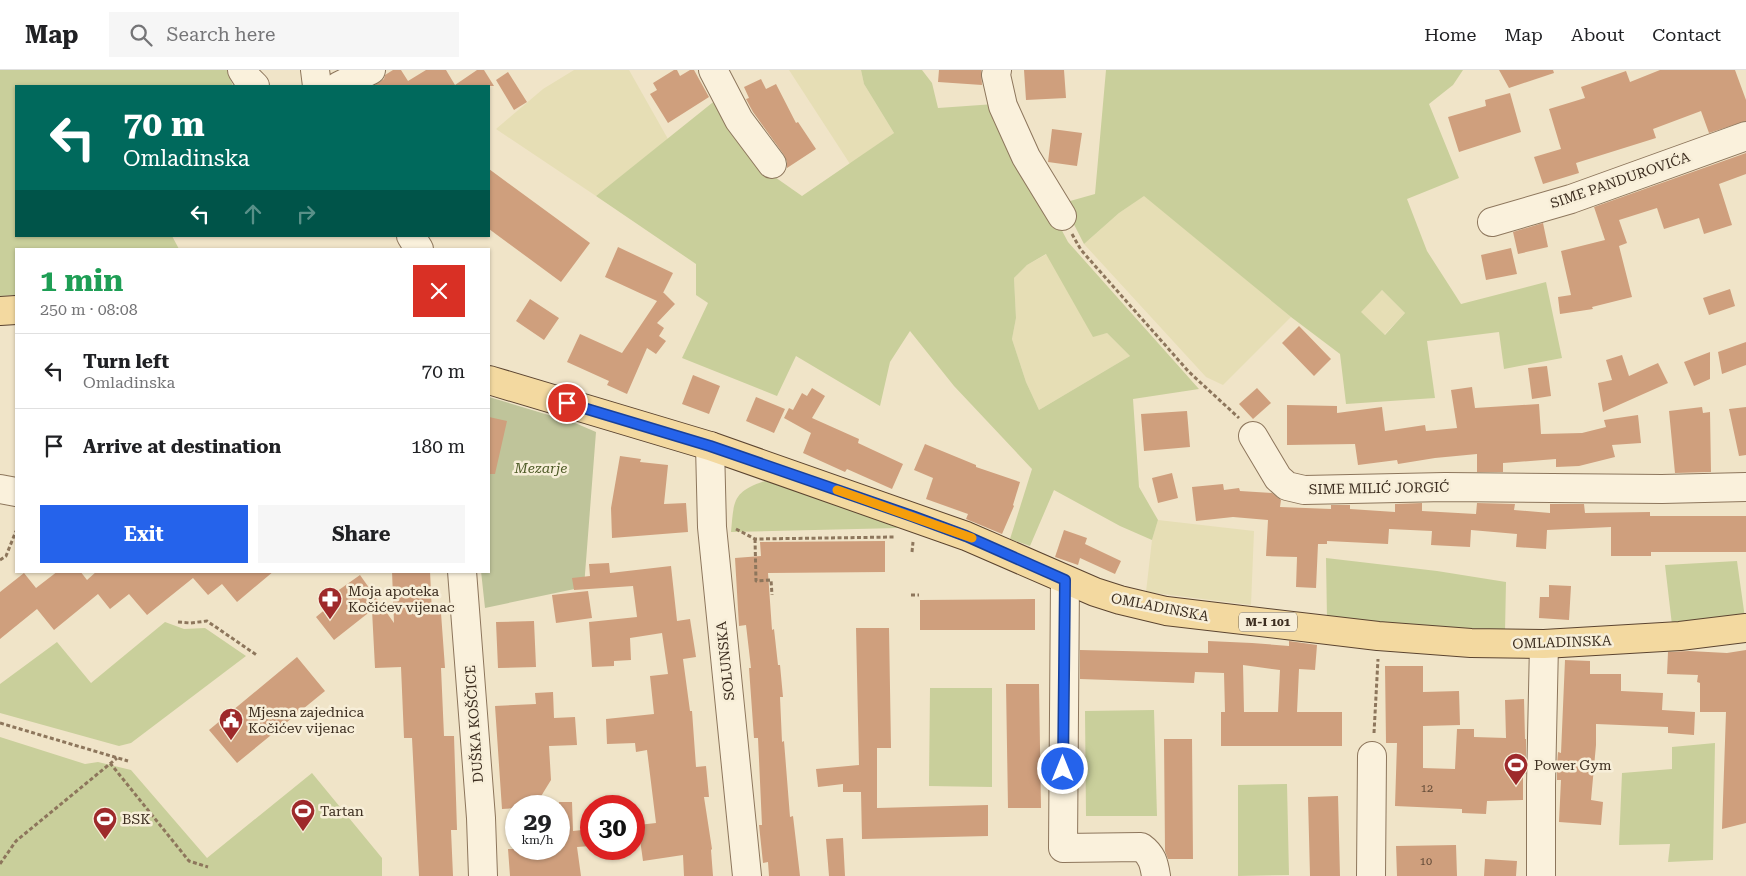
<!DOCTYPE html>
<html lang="en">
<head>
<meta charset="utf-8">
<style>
	:root { --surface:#fff; --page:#f6f6f6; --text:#202124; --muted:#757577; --line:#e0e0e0; --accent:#2563eb }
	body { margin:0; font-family:"Roboto Serif",serif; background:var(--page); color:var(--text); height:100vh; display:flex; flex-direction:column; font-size:19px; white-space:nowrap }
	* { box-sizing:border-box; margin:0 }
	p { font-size:16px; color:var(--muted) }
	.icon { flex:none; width:28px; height:28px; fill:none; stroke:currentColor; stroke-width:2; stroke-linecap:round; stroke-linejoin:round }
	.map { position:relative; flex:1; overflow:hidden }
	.side { position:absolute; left:15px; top:178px; width:475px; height:325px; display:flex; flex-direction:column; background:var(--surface); border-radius:0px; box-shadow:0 1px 4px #0004 }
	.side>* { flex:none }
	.hud { position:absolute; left:15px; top:15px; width:475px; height:152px; border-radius:0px; box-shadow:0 1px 4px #0004; background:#00695c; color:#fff; overflow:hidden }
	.speed { position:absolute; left:505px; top:725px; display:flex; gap:10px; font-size:25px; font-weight:700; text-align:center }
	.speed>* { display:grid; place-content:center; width:65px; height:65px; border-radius:50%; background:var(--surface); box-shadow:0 1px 4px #0004; line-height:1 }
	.speed small { font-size:12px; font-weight:400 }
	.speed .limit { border:8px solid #d22; background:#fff; color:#111 }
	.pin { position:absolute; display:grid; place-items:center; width:42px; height:42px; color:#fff; margin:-21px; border:2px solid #fff; border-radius:50%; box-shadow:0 1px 5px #0007 }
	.me { position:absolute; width:55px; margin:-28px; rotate:0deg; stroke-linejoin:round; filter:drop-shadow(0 0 4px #0008) }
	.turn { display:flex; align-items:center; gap:18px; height:105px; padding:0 25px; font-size:22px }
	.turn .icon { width:65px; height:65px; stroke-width:2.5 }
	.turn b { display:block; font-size:35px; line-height:42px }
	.lanes { display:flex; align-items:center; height:48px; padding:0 25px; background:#0003; justify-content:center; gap:25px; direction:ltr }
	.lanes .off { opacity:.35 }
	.round { display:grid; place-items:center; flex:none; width:52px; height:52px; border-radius:0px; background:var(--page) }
	.head { display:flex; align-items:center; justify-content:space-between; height:85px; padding:0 25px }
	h1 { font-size:30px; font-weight:700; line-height:38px; color:#1e9e55 }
	.cta { display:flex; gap:10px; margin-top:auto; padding:10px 25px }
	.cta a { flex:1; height:58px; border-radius:0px; background:var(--accent); color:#fff; font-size:20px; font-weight:700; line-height:58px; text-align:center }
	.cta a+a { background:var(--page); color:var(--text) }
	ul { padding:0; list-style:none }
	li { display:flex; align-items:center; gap:15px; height:75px; padding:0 25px; border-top:1px solid var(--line) }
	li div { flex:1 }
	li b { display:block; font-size:19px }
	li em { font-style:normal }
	header { display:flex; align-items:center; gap:30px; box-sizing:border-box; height:70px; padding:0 25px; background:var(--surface); border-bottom:1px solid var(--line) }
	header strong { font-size:24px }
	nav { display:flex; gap:28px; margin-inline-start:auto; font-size:18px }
	.search { width:350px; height:45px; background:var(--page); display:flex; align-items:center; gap:12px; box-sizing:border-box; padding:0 18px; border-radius:0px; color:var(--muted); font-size:19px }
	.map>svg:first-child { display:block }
</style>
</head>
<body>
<header>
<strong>Map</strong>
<div class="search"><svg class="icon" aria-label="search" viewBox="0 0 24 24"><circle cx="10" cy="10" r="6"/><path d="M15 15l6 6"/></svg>Search here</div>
<nav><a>Home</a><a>Map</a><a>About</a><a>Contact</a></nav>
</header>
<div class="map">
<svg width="1746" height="806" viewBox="0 0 1746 806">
	<rect width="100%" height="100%" fill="#f0e4c8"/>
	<path fill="#e6deb5" d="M574 0H629L668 69 596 126 496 59 543 19Z
		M789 0H861L864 14 894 63 850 94Z
		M1144 125 1291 247 1223 315 1206 307 1084 174 1119 143Z
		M1047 184 1093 266 1107 263 1130 286 1039 340 1026 312 1012 269 1016 248 1014 208 1027 195Z
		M1382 220 1405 243 1384 265 1360 242Z
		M1158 450 1254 461 1251 535 1146 522 1152 470Z"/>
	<path fill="#c9cf9b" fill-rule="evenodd" d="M0 0H227L233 16H16V166H172L179 179H16V225L0 226Z
		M861 0H922L932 13 938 38 995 34 1068 172 1199 319 1133 329 1139 417 1158 450 1152 470 1120 456 1054 420 1030 476 1010 469 1032 399 954 316 910 261 890 292 880 336 796 286 777 326 682 288 708 233 696 225V194L596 126 717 29 772 105 802 126 894 63 864 14ZM1046 184 1093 267 1107 263 1130 286 1039 340 1026 312 1012 269 1016 248 1014 208 1027 195Z
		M1106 0H1463L1453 15 1429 34 1459 108 1407 129 1427 181 1461 234 1546 212 1562 288 1504 299 1499 262 1427 271 1435 328 1346 334 1340 284 1291 247 1144 126 1119 143 1084 174 1063 133 1095 124ZM1382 220 1405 243 1385 265 1361 242Z
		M765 411 775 413 899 458 731 462C734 431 732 422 765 411Z
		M1326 488 1437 501 1506 512 1505 562 1327 549Z
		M1737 491 1745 548 1672 555 1665 495Z
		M165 552 184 559 205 558 246 586 131 673 119 676 0 643V614L57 572 91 613Z
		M930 618H992V717L929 716Z
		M1154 640 1157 746H1086L1085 641Z
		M0 667 85 694 98 692 131 700 207 788 312 703 382 788V806H0Z
		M1715 673 1713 790 1668 792 1670 774 1619 775 1622 703 1672 699V677Z
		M1287 714 1289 805 1238 806V715Z"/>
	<path fill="#bfc49a" d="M489 327 575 353 596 362 584 517 485 538 481 501H489Z"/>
	<path fill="#cf9f7d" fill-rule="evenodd" d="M393 0H401L408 11 426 0H446L455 15 477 0H484L494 16H373L384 9 385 5Z
		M674 0H677L680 6 690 0H694L709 27 668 53 650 24 657 20 653 13Z
		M939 0H981L982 15 938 12Z
		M1024 0H1064L1066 28 1026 30Z
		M1499 0H1553L1554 3 1509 18Z
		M1660 0H1735L1746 30V51L1709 63 1701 41 1653 59 1656 68 1576 93 1579 103 1543 114 1534 87 1561 79 1549 39 1585 28 1581 17 1626 1 1630 12Z
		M508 2 527 32 514 40 496 10Z
		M761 9 766 19 776 14 796 53 798 52 816 79 787 98V92L784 85 753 42 746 29 749 28 744 17Z
		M1510 23 1521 62 1459 82 1448 47 1486 36 1485 30Z
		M1052 59 1082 63 1077 96 1048 92Z
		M1746 83V104L1719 114 1732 155 1704 164 1699 148 1664 159 1657 138 1619 150 1627 173 1619 176 1632 227 1592 237 1593 239 1560 244 1558 227 1571 225 1561 181 1605 170 1594 137Z
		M489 99 590 173 561 212 489 159Z
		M1543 153 1548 177 1518 184 1513 162Z
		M618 177 673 203 663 223V222L675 234 657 253 664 258 659 266 666 271 656 284 647 278 627 324 607 315 609 311 567 292 580 264 622 283 657 231 605 207Z
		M1511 178 1517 204 1486 210 1481 185Z
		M1730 219 1735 236 1709 245 1703 228Z
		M530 229 559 248 544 270 516 251Z
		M1299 256 1331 289 1314 306 1282 273Z
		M1746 272V295L1722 304 1718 282Z
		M1710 282V309L1694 316 1684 292Z
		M1622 285 1629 306 1658 293 1668 313 1603 342 1598 313 1612 310 1606 290Z
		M1547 296 1551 326 1532 329 1528 298Z
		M693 305 720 316 709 344 682 334Z
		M1472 317 1475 338 1539 334 1541 364 1582 363 1606 357 1604 350 1638 345 1641 373 1612 375 1615 387 1579 396 1556 397V389L1503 393V402H1477V384L1435 388 1398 394 1397 390 1358 395 1355 374 1287 375V335L1337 336V343L1382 337 1385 361 1425 355 1426 361 1457 358 1451 320Z
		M812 318 825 326 812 348 859 369 858 373 903 394 892 419 847 399 845 402 803 383 811 363 784 348 789 338 793 340 802 323 807 326Z
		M1257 318 1271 333 1253 349 1239 334Z
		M756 327 785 339 774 363 746 351Z
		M1702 337 1703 343 1710 342 1711 402 1675 403 1669 341Z
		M1746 337V385L1739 386 1729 339Z
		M1187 341 1190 377 1144 381 1141 344Z
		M489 347 507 351 495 404H489Z
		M925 374 976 395V397L1020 412 1013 435 1014 436 1002 464 966 449 968 444 926 429 933 408 914 400Z
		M620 386 641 389 640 392 668 395 664 434 686 433 688 462 612 468 611 438Z
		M1172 403 1178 428 1158 433 1152 408Z
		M1223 414 1224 420 1239 418 1240 421 1272 423 1281 430 1280 437 1331 439V435H1350V439L1395 442V434L1422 433V441L1476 444 1477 433 1515 434 1514 440 1550 443V434H1584L1585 443 1650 442V446H1746V482H1651V486H1611V457L1547 460 1546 479 1516 477 1517 464 1471 460 1470 477 1431 475 1432 461 1389 459 1388 474 1327 471V474H1318L1316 518 1296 517 1297 487 1266 486 1268 450 1233 447 1196 451 1192 417Z
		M1064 460 1087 468 1085 474 1121 491 1115 504 1080 488 1078 495 1055 487Z
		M885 471V502L768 503 772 560 774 559 778 595H780L783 627H780L782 672 784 671 790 747 793 746 800 806H769L768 792 763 793 759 755H762L758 668H754L749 598H751L746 555 739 556 735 488 761 486 760 472Z
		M609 493 610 503 671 496 677 551 690 549 696 587 683 589 690 641H692L696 697 706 696 709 727H704L712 779 711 780 713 806H684L683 785 643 791 638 755 656 753 647 680 636 682 635 673 607 674 606 649 654 644 650 606 668 604 662 563 630 568 631 590 614 591V596L592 597 589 552 637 547 633 516 574 520 572 508 590 506 589 494Z
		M58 501H80L87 510 97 501H274L237 532 222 514 208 525 193 508 147 545 129 524 110 539 98 524 54 560 37 539 0 569V522L24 503 36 518Z
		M392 501H430L432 544 441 543 445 598H441L444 666H454L457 760H451L453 806H419L412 668H404L401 597 375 598 372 540 334 570 316 547 340 527 336 522 360 505 394 553Z
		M1549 515 1571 516 1569 550 1539 548 1540 527H1549Z
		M588 521 592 548 556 553 552 525Z
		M1035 529V560H920V530Z
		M534 551 536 597 498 598 496 552Z
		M856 558H889L891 678H877V738L988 735V766L862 769 861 722H843V714L818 717 816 699 859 695Z
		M1208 571 1252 573 1289 576V571L1317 575 1315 600 1299 599 1297 642H1342V676H1221V642H1225L1224 603 1195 602 1194 613 1080 609V580L1208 583ZM1243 595 1280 600 1278 642H1244Z
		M1746 580V753L1722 759 1726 642H1700V613L1697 612 1698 605 1667 604 1668 582 1689 581 1727 583Z
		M297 587 325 621 237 693 209 660Z
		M1565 590 1590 591V604H1621V621L1663 623 1662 640 1695 642 1694 665 1668 663V657L1596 654V675L1591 730 1603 732 1601 755 1559 752 1561 710H1557V695L1558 682 1561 683Z
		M1385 596H1423V622L1459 621 1460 655 1423 656V698L1455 699 1457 659H1474V667L1506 668 1505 630 1524 629 1525 669H1526V704H1523V730L1487 731 1486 744 1462 743V739L1395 736 1397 673H1386Z
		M1006 614H1039L1041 738H1008Z
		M553 622 554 648 575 647 577 675 549 676 551 710 535 736H516V738L502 739 495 636 536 634 535 623Z
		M1164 669H1192L1193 789H1168L1165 781Z
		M1338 726 1340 806H1310L1308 727Z
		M559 732H572L573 761 591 759V776L577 777 581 806H510L508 779H559Z
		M843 768 845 806H829L826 769Z
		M1456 775 1457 806H1397L1396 776Z
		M1485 789 1517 791 1516 806H1484Z"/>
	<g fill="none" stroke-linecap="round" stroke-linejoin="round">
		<defs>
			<path id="minor" d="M242 0 247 8 255 16
				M315 0 317 16
				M713 0 739 50 772 94
				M997 0 996 5 1003 36 1026 87 1062 146
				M339 16 371 0
				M1492 152 1571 129 1746 66
				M411 166 419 179
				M1253 366 1278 408 1287 416 1304 420 1445 417 1662 419 1746 417
				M710 376 712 457 747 806
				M0 419 16 422
				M462 501 481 748 483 806
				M1065 510 1063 778 1141 777C1152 785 1154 793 1156 806
				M1371 806 1372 686
				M1541 806V715L1544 574"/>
			<path id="major" d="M0 241 16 240
				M489 310 710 376 966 466 1095 522 1120 530 1166 541 1378 566 1471 573 1544 574 1680 566 1746 558"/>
		</defs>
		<use href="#minor" stroke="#8d765c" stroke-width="30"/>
		<use href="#major" stroke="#5b4430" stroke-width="30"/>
		<path stroke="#8d765c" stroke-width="3" stroke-dasharray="4 2.5" stroke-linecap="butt" d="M1072 164 1081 180 1189 302 1239 348
			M736 459 755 469 895 467
			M755 469 756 511 771 510 772 525
			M912 482 913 472
			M0 490 6 486 16 461
			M911 525H919
			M178 552 190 553 207 551 258 586
			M0 653 128 691
			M1374 663 1378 589
			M110 693 189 791 208 797
			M0 794 16 771 117 688"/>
		<use href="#minor" stroke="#faf1dc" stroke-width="28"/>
		<use href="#major" stroke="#f3d9a0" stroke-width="28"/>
	</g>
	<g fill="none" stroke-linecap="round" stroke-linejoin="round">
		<defs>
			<path id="route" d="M567 333 710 376 912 446 966 466 1065 510 1063 699"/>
		</defs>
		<use href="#route" stroke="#184099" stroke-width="12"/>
		<use href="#route" stroke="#2563eb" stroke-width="9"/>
		<path stroke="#f59e0b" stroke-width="9" d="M837 420 972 468"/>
	</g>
	<defs>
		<symbol id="pharmacy-pin" viewBox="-11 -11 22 30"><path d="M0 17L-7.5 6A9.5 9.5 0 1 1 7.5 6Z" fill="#9e2a2b" stroke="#f7eed8"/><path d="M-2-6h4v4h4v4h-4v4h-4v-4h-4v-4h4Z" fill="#fff"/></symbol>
		<symbol id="civic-pin" viewBox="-11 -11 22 30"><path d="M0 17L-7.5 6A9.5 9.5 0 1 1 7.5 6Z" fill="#9e2a2b" stroke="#f7eed8"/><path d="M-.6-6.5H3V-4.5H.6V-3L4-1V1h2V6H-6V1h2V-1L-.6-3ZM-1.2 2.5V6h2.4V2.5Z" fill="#fff"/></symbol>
		<symbol id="stadium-pin" viewBox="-11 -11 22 30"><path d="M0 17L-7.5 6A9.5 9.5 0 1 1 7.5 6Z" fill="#9e2a2b" stroke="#f7eed8"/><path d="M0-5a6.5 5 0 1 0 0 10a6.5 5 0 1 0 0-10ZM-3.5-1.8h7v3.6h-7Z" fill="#fff"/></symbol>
	</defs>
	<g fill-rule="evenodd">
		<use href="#pharmacy-pin" x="316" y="515" width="28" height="38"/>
		<use href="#civic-pin" x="217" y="636" width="28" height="38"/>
		<use href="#stadium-pin" x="1502" y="681" width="28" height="38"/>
		<use href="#stadium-pin" x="289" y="727" width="28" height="38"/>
		<use href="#stadium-pin" x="91" y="735" width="28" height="38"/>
	</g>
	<g text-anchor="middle" stroke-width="5" stroke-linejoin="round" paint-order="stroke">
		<g font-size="11" fill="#624a37">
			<text x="1427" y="722">12</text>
			<text x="1426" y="795">10</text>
		</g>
		<rect fill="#f7eed8" stroke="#756857" stroke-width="1" x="1239" y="542.5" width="58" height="19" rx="4"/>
		<g font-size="12" font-weight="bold" fill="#3d2e20">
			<text x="1268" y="556">M-I 101</text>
		</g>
		<g font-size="14" fill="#3d2e20" stroke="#f7eed8">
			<text transform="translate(1620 110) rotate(-19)" y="5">SIME PANDUROVIĆA</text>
			<text transform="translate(1379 418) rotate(-1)" y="5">SIME MILIĆ JORGIĆ</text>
			<text transform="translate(1160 537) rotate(11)" y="5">OMLADINSKA</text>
			<text transform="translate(1562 572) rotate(-2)" y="5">OMLADINSKA</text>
			<text transform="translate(725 591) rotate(-96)" y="5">SOLUNSKA</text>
			<text transform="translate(474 654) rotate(-94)" y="5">DUŠKA KOŠČICE</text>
		</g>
		<g font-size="14" font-style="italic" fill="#4d5a26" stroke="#f7eed8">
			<text x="541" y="403">Mezarje</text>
		</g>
		<g font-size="14" fill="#3d2e20" stroke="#f7eed8" text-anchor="start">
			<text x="348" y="526">Moja apoteka<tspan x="348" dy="16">Kočićev vijenac</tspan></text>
			<text x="248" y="647">Mjesna zajednica<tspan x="248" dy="16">Kočićev vijenac</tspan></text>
			<text x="1534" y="700">Power Gym</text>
			<text x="320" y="746">Tartan</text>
			<text x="122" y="754">BSK</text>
		</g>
	</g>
</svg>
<div class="speed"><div>29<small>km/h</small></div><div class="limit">30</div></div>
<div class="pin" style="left:567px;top:333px;background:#d93025"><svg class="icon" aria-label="arrive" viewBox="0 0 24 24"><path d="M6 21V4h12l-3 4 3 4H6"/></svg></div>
<svg class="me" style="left:1063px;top:699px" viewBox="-20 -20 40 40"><circle r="17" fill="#2563eb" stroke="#fff" stroke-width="3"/><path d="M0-11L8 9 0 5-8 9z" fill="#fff"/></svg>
<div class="hud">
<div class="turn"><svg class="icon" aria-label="left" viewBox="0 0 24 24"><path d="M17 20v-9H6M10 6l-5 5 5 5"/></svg><div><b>70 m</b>Omladinska</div></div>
<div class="lanes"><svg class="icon" aria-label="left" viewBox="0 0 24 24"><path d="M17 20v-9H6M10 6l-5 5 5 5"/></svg><svg class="icon off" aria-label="ahead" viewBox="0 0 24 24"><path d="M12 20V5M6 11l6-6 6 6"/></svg><svg class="icon off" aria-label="right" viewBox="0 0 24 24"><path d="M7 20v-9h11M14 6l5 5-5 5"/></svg></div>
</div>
<section class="side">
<div class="head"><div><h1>1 min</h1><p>250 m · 08:08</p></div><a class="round" style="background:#d93025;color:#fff"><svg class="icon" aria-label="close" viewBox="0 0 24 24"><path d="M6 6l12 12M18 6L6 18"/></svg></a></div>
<ul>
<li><svg class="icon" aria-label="left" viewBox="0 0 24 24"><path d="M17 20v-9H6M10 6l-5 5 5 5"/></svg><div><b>Turn left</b><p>Omladinska</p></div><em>70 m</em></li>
<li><svg class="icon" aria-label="arrive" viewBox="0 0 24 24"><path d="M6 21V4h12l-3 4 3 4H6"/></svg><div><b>Arrive at destination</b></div><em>180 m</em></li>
</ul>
<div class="cta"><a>Exit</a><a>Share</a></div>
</section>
</div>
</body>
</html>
